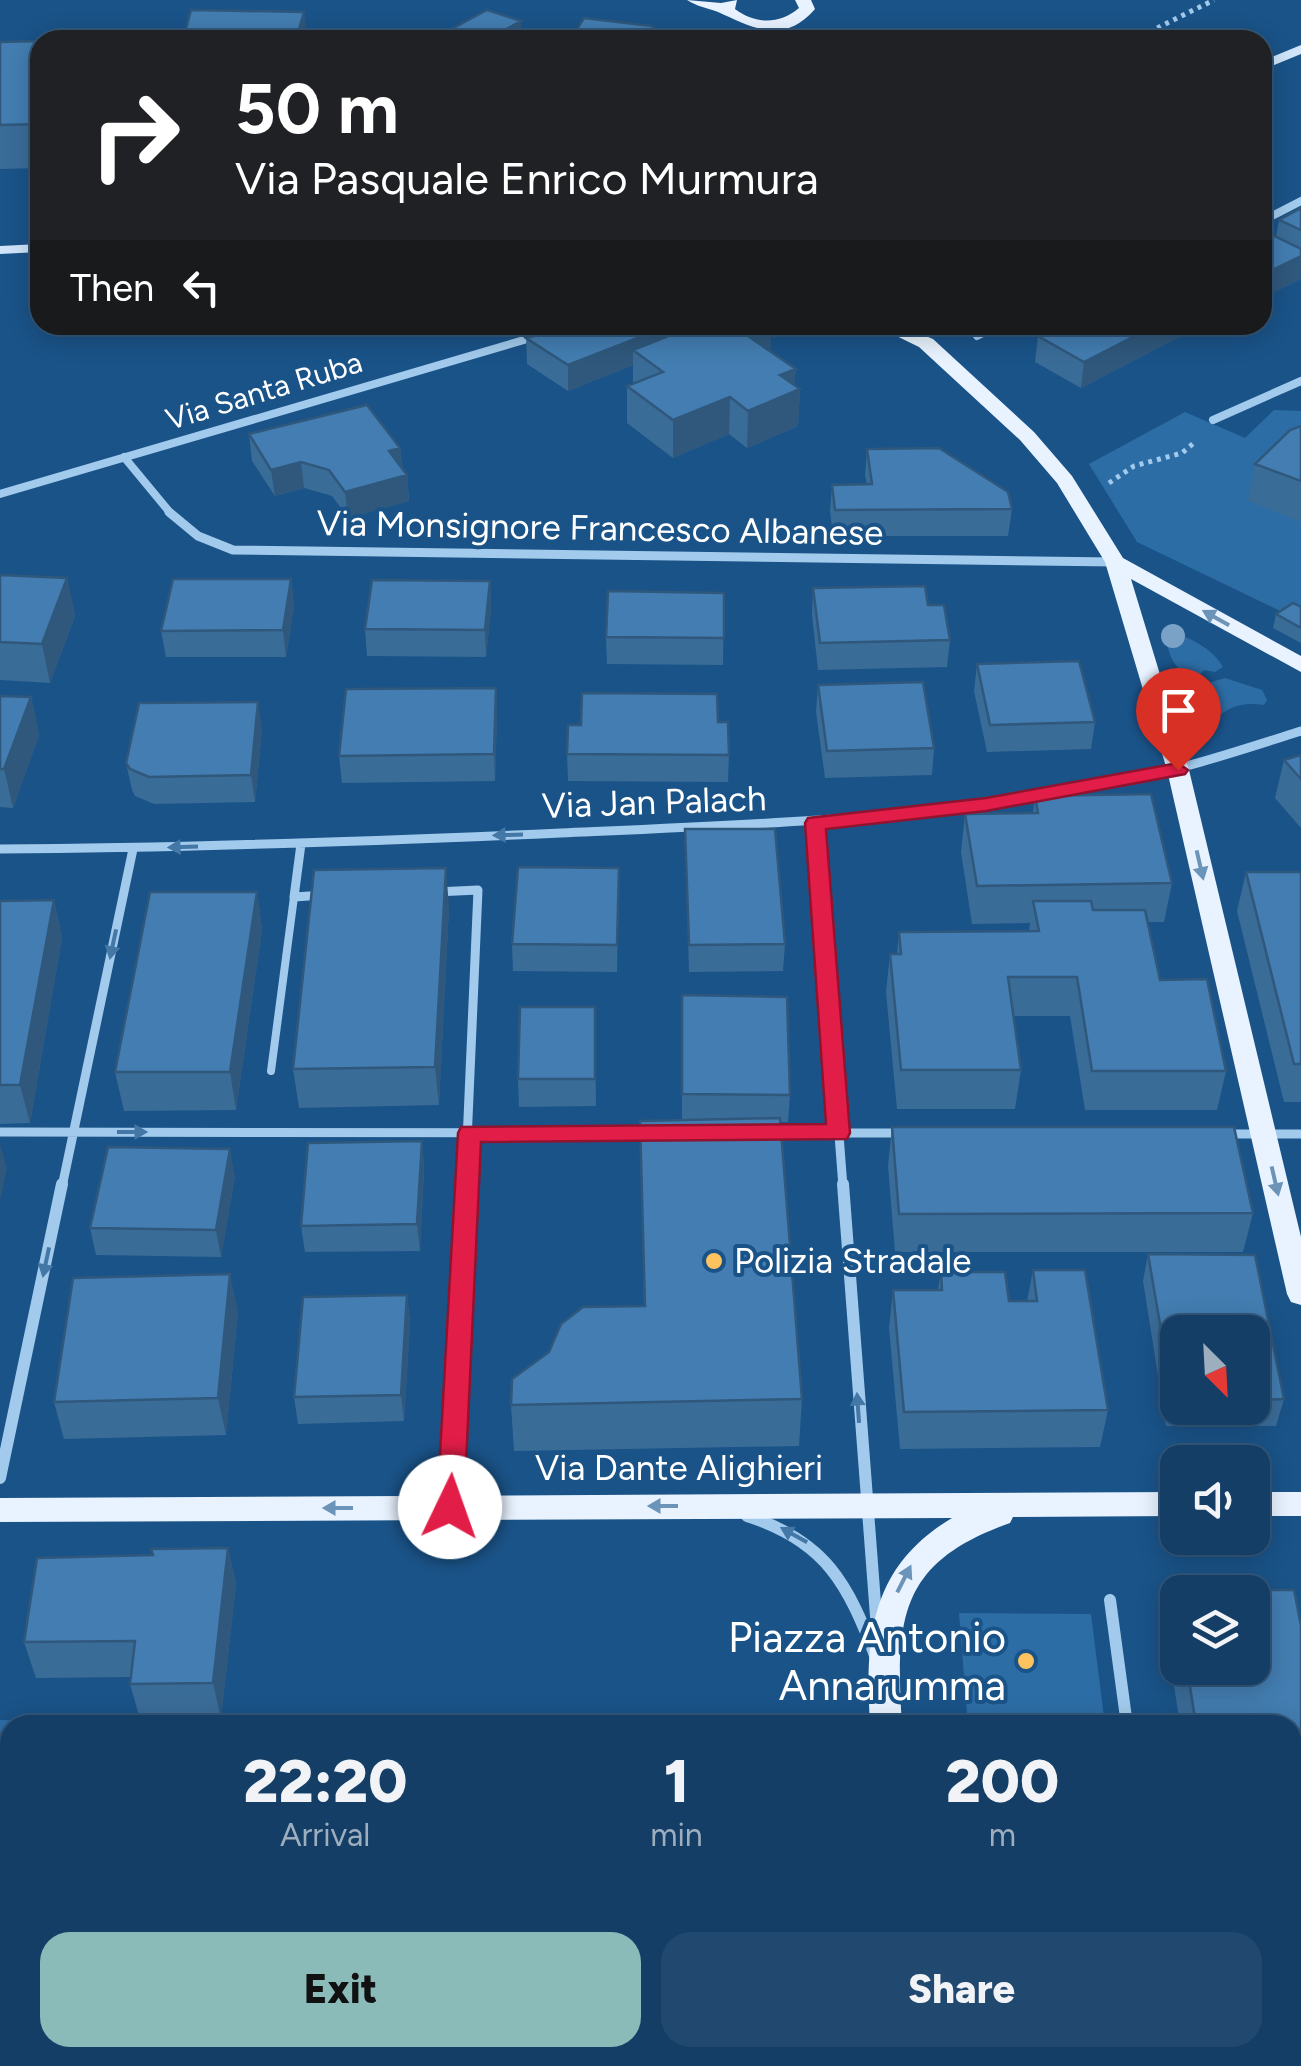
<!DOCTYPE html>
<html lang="en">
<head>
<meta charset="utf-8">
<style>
	:root { --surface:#143e66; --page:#21496f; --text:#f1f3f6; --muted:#9daebf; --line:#33577a; --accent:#8bbbb9 }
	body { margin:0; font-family:Figtree,sans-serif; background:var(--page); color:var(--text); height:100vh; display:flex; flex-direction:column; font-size:38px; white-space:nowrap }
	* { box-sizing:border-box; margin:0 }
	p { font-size:32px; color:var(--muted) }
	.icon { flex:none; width:55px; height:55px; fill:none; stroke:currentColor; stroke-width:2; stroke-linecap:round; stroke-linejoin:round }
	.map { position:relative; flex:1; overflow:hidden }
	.drawer { position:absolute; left:0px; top:1715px; width:1302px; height:352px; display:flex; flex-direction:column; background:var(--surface); border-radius:30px 30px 0 0; box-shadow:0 5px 25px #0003,0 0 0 2px var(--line) }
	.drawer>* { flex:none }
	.hud { position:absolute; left:30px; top:30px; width:1242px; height:305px; border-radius:30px; box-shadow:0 5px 25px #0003,0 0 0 2px var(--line); background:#202124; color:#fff; overflow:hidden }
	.needle { width:65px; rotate:156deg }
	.buttons { position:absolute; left:1160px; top:1315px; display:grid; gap:20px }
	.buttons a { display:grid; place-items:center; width:110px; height:110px; border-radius:20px; background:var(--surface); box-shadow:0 5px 25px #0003,0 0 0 2px var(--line); font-size:50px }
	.pin { position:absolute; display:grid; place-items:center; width:85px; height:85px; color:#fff; margin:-102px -42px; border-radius:50% 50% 50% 0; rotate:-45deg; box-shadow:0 0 10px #0007 }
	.pin .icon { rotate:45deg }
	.me { position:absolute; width:110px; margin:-55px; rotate:3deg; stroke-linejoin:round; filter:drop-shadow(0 0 8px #0008) }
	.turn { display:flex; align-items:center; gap:35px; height:210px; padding:0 40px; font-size:45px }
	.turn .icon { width:130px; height:130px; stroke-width:2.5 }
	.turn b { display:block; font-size:70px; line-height:85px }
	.then { display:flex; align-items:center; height:95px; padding:0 40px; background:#0003; gap:20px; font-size:38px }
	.eta { display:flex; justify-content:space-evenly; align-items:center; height:170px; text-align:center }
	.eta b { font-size:60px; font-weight:800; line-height:70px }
	.action { display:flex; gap:20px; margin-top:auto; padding:20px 40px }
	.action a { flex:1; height:115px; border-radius:30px; background:var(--accent); color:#111; font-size:40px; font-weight:800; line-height:115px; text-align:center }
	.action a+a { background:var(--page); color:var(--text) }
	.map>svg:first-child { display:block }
</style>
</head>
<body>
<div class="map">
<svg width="1301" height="2066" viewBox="0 0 1301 2066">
	<rect width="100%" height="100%" fill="#1a5388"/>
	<path fill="#2d6da6" d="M1274 410 1301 411V621L1137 542 1089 464 1185 412 1245 438Z
		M1166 631C1187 636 1212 647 1223 667L1215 672 1204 670 1198 676C1174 674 1167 654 1166 631Z
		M1225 678 1262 690 1267 700 1264 705C1245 702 1232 705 1217 717L1203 714 1196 705 1202 685Z
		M959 1613 1091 1614 1105 1725H968Z
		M0 1720 234 1724 10 1725V1900H0Z
		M996 2058H1147L1148 2066H996Z"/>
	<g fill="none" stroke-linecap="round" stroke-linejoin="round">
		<path stroke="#a2caec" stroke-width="5" stroke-dasharray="4 5" stroke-linecap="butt" d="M1133 40 1214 0
			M1109 483 1134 466 1182 453 1195 442"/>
		<path stroke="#a2caec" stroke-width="8" d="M271 1071 294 897"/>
		<path stroke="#a2caec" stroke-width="8" d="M1262 221 1301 201
			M977 336 999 325
			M1213 420 1301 381
			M124 457 172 515
			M0 494 575 325"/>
		<path stroke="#a2caec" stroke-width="9" d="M169 512 198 536 233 550 1115 562
			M815 823 843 1187
			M301 844 294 897 324 895
			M0 849C187 848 374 841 561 833 748 825 935 819 1119 782 1181 770 1241 750 1301 731
			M436 892 478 890 465 1187
			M0 1132 649 1133
			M771 1133H904
			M1226 1134H1301
			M62 1187 133 849"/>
		<path stroke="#a2caec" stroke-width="12" d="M843 1184 877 1629
			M0 1478 62 1184
			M450 1506 465 1184
			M747 1516C826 1541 848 1584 876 1658
			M1110 1600 1127 1725
			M1174 2058 1175 2066"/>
		<path fill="#cfe4f9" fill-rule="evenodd" d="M1301 45V54L1262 70V61Z
			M40 244V252L0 254V246Z"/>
		<path fill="#e8f3ff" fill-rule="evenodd" d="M687 0 721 3 737 0 735 9C755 24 779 25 799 8L795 0H811L815 9C783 46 752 27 718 12 707 8 696 6 687 0Z
			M874 325H899L933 339 1034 432 1072 476 1123 558 1301 656V672L1131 579 1189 770 1301 1237V1305L1291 1302 1287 1294 1167 770 1105 562 1057 483 1020 440 919 347Z
			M1178 1492V1516L1013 1517 1010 1523C900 1562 895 1617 902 1725H870C865 1637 870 1567 952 1518L0 1522V1498Z
			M1252 1492H1301V1516H1252Z
			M900 2058H934V2066H900Z"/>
	</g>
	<circle fill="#79a2c6" cx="1173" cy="636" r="12"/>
	<path fill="#3a6c98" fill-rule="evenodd" d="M40 41V168L0 169V42Z
		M1301 208V279L1262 298V230L1276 237 1279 220Z
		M771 327 770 352 795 385 800 389 798 426 747 448 729 434 673 458 627 423V386L633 384V365L568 391 527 364 526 338Z
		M1183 335 1081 388 1035 362 1038 336Z
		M1301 426V522L1248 501 1255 464Z
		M249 434 400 448 402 468 407 475 409 501 348 518 332 496 304 488 275 496 252 461Z
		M867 449 1012 509 1008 536H833L830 511 832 485 867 484 865 476Z
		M0 575 67 578 75 616 50 683 0 680Z
		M291 579 294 606 286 657H166L161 631Z
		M490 581 491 608 486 657 367 656 365 629Z
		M813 588 928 605 950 640 947 667 818 670 812 615Z
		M724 593 723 665 607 664 606 637Z
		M1301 607V643L1273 628 1276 614Z
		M977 664 1095 722 1091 749 987 752 974 691Z
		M818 685 934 748 932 775 825 778 816 712Z
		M496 688 497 715 495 781 342 783 339 756Z
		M0 696 31 697 39 735 13 808 0 807Z
		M718 722 729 755 728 782 568 781 567 754Z
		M262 729 255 802 154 804 135 796 132 790 126 763Z
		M1301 755V828L1275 798 1284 760Z
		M1035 796 1172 883 1164 922H1147L1160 980 1226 1071 1217 1110H1085L1070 1016H1014L1021 1070 1015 1109H897L886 992 890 954H897L899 932 1029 931 1030 923 972 924 961 852 965 814 1033 813Z
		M685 829 785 944 783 971 689 972Z
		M619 868 617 972 513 971 512 944Z
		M1246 872H1301V1102H1284L1237 911Z
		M257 892 262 930 236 1110 124 1111 115 1072Z
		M54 900 62 938 30 1123 0 1124V901Z
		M449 907 439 1105 299 1108 293 1069Z
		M682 995 790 1095 788 1122H781L802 1399 799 1446 514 1451 511 1405 644 1306 640 1121 682 1120Z
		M595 1007 596 1106 519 1107 518 1079Z
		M892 1127 1253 1213 1243 1252H895L888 1166Z
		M422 1141 424 1168 420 1251 305 1252 301 1226Z
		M235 1176 221 1257 96 1255 90 1228Z
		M1148 1254 1255 1255 1284 1399 1276 1426H1166L1143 1281ZM1178 1332H1252V1408H1178Z
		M1033 1270 1108 1410 1100 1447 900 1449 889 1328 893 1290H938L941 1272 1009 1301H1027Z
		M407 1295 410 1322 404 1421 298 1424 294 1397Z
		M238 1312 226 1435 64 1439 54 1402Z
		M228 1548 236 1584 221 1718 140 1719 130 1684 131 1677 36 1678 24 1642 152 1555Z
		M1174 1590 1301 1626V1843H1292V1725H1180L1165 1626ZM1178 1592 1252 1668H1178Z
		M1301 1889V2066H1225L1223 2058H1292Z"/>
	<path fill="#2f587c" d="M304 12 307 40H296Z
		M521 21V40H487Z
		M1301 256V279L1262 298V275Z
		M671 325H723L633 350V365L568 391V365Z
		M1156 325H1185L1183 335 1081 388 1084 362Z
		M771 327 770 363 748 336Z
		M796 369 794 391 800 389 798 426 747 448 748 411 780 375Z
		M730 397 729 434 673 458V420Z
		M400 448 402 474 389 451Z
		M301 462 304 488 275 496 271 470Z
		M407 475 409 501 348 518 345 492Z
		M67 578 75 616 50 683 42 644Z
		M291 579 294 606 286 657 283 630Z
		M490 581 491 608 486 657 485 630Z
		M496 688 497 715 495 781 494 754Z
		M31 697 39 735 13 808 4 769Z
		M258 702 262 729 255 802 251 775Z
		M446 868 449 907 439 1105 435 1067Z
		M619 868V895L617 972V945Z
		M257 892 262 930 236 1110 230 1072Z
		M54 900 62 938 30 1123 20 1085Z
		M422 1141 424 1168 420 1251 417 1224Z
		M0 1144 7 1169 0 1200Z
		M230 1149 235 1176 221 1257 216 1230Z
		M230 1274 238 1312 226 1435 218 1398Z
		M407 1295 410 1322 404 1421 401 1395Z
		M228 1548 236 1584 221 1718 213 1683Z"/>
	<path fill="#437db1" stroke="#2f587c" stroke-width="2.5" d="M191 10 304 12 296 40H183Z
		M487 10 521 21 487 40H431Z
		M584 18 651 26 662 34 659 40H570Z
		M119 39 118 40H69Z
		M40 41V124L0 125V42Z
		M1301 208V230L1279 220Z
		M1262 230 1301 249V256L1262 275Z
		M577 325H671L568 365 526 338Z
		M696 325H769L771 327 748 336 796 369 780 375 800 389 748 411 730 397 673 420 627 386 663 372 633 350Z
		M1061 325H1156L1084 362 1038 336Z
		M367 405 400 448 389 451 407 475 345 492 329 470 301 462 271 470 249 434Z
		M1301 426V481L1255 464 1290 430Z
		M939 448 1008 492 1012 509 835 510 832 485 872 484 867 449Z
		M0 575 67 578 42 644 0 642Z
		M173 579H291L283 630 161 631Z
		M372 580 490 581 485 630 365 629Z
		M925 586 928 605H944L950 640 820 643 813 588Z
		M608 591 724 593V638L606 637Z
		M1293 603 1301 607V628L1276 614Z
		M1079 661 1095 722 990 725 977 664Z
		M923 682 934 748 827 751 818 685Z
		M496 688 494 754 339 756 346 689Z
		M582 693 717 694 718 722H728L729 755 567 754 568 725H581Z
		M0 696 31 697 4 769H0Z
		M258 702 251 775 149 777 130 769 126 763 139 703Z
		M1301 755V779L1284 760Z
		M1151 794 1172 883 977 886 965 814 1038 813 1035 796Z
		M685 829H775L785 944 689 945Z
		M518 867 619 868 617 945 512 944Z
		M446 868 435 1067 293 1069 314 870Z
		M1246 872H1301V1064H1294Z
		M150 892H257L230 1072H115Z
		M54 900 20 1085H0V901Z
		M1033 901H1091L1093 910H1145L1160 980 1207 979 1226 1071H1092L1077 977H1008L1021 1070H901L890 954H901L899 932 1039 931Z
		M682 995 787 997 790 1095 682 1094Z
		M520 1007H595V1079H518Z
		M780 1118 802 1399 511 1405 512 1379 549 1352 561 1324 583 1307 645 1306 640 1121Z
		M892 1127H1234L1253 1213 899 1214Z
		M422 1141 417 1224 301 1226 308 1143Z
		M108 1147 230 1149 216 1230 90 1228Z
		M1148 1254 1255 1255 1284 1399 1252 1400V1332H1178V1400H1173Z
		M1033 1270H1085L1108 1410 904 1412 893 1290H942L941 1272H1005L1009 1301H1037Z
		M230 1274 218 1398 54 1402 73 1278Z
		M407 1295 401 1395 294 1397 303 1297Z
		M228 1548 213 1683 130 1684 135 1641 24 1642 37 1558 153 1555 151 1549Z
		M1174 1590H1294L1301 1626V1809H1292V1725H1196L1187 1668H1252V1592H1178V1610Z
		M1292 1889H1301V2061L1243 2063 1242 2058H1292Z
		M383 2058H823L824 2066H383Z"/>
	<defs><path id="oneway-solid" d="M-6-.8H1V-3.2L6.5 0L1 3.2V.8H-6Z" transform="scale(2.5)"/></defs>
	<g fill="#6c93b8">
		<use href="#oneway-solid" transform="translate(1216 618) rotate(-151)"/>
		<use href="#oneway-solid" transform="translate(1200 865) rotate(77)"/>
		<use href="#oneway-solid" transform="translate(1275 1181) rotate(77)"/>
		<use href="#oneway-solid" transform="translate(663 1506) rotate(180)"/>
		<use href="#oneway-solid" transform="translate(338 1508) rotate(180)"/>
		<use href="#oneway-solid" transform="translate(904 1579) rotate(-63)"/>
	</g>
	<g fill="#4377a6">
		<use href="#oneway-solid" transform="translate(508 835) rotate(178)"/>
		<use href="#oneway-solid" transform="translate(183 847) rotate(178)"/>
		<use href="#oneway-solid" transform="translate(113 944) rotate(102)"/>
		<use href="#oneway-solid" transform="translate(132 1132)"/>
		<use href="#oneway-solid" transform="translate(46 1262) rotate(102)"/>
		<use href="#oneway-solid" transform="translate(858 1408) rotate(-94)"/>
		<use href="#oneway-solid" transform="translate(794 1535) rotate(-151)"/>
	</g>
	<path fill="#e11d48" stroke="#92132f" stroke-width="2.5" d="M1178 763 1188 770 1185 774 986 811 826 829 850 1133 847 1139 481 1142 464 1507 460 1515 450 1518 441 1515 437 1507 458 1133 461 1127 826 1124 805 823 808 818 986 798Z"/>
	<g fill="#fec35e" stroke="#1a5388" stroke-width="4">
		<circle cx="714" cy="1261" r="10"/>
		<circle cx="1026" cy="1661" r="10"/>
	</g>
	<g text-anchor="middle" stroke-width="8" stroke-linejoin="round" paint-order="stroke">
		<g font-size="30" fill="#fff" stroke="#1a5388">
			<text transform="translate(264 391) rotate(-17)" y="10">Via Santa Ruba</text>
		</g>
		<g font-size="35" fill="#fff" stroke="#1a5388">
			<text transform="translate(600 528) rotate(1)" y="12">Via Monsignore Francesco Albanese</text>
			<text transform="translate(654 802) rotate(-2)" y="12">Via Jan Palach</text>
			<text x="679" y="1480">Via Dante Alighieri</text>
		</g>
		<g font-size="35" fill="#fff" stroke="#1a5388" text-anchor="start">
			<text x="734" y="1273">Polizia Stradale</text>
		</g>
		<g font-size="42" fill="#fff" stroke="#1a5388" text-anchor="end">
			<text x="1006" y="1652">Piazza Antonio<tspan x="1006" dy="48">Annarumma</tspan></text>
		</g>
	</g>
</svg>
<div class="buttons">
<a><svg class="needle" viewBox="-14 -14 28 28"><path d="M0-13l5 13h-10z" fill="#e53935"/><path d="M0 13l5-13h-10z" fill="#9daebf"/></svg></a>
<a><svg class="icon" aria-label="sound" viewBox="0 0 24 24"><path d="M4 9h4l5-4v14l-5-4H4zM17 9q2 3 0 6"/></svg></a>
<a><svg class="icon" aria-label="layers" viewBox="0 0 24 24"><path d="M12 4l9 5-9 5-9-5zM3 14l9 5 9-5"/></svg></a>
</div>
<div class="pin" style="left:1178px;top:770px;background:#d93025"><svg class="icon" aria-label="arrive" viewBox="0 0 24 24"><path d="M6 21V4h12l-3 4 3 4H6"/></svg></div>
<svg class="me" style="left:450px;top:1507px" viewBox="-20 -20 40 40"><circle r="19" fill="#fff"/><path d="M0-13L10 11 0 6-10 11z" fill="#e11d48"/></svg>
<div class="hud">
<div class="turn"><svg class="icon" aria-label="right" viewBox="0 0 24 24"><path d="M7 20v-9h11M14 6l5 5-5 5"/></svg><div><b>50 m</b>Via Pasquale Enrico Murmura</div></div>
<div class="then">Then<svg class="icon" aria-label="left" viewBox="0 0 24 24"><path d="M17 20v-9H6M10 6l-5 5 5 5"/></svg></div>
</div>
<section class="drawer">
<div class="eta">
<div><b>22:20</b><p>Arrival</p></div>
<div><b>1</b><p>min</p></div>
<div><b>200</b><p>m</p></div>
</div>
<div class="action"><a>Exit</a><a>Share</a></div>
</section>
</div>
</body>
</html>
